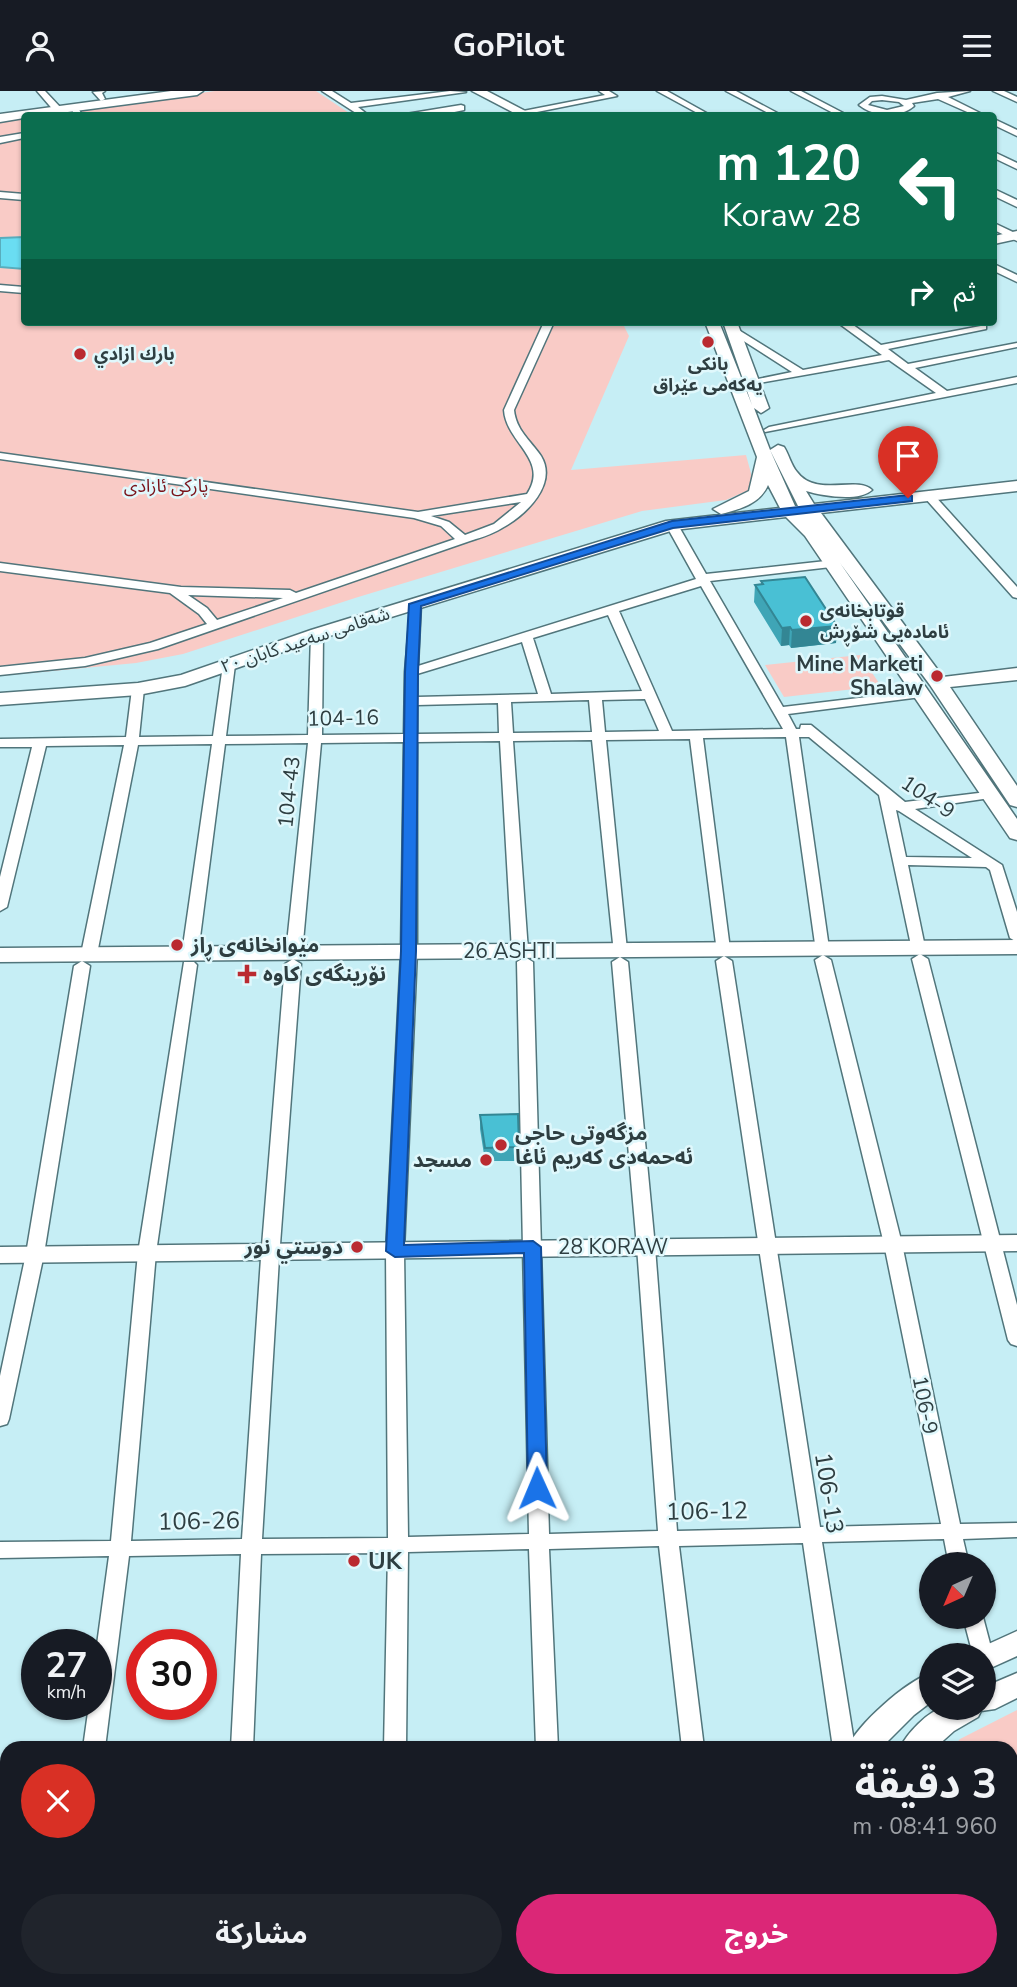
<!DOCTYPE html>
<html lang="ar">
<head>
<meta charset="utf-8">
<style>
	:root { --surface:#171b24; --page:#20242c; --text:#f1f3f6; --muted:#9ea1a6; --accent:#db2777 }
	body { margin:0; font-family:"Nunito Sans","Noto Sans Arabic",sans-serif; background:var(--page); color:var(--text); direction:rtl; height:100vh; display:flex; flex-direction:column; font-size:26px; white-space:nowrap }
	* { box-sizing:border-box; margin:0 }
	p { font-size:23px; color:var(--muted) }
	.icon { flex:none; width:38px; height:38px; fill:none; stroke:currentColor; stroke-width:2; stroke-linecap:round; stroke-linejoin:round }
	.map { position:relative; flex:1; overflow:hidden; direction:ltr }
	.side { position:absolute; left:0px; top:1650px; width:1018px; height:247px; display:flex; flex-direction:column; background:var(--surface); border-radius:21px 21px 0 0; box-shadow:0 2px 5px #0004; direction:rtl }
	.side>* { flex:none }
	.top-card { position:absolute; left:21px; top:21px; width:976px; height:214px; border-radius:7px; box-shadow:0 2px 5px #0004; direction:rtl; background:#0b6e4f; color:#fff; overflow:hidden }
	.needle { width:46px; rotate:224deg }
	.tools { position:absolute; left:919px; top:1461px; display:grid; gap:14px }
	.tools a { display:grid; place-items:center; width:77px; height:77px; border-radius:50%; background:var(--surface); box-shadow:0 2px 5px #0004; font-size:35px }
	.speed { position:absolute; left:21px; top:1538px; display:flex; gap:14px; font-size:35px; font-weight:700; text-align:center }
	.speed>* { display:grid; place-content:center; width:91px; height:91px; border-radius:50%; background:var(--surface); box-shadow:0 2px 5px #0004; line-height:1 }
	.speed small { font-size:18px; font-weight:400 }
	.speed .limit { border:10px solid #d22; background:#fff; color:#111 }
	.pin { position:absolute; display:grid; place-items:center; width:60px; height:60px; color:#fff; margin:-72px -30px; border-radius:50% 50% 50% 0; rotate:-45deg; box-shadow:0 0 7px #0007 }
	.pin .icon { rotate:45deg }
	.me { position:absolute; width:77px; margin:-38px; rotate:359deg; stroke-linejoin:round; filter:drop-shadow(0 0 5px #0008) }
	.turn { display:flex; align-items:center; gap:24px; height:147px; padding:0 21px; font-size:32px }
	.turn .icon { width:91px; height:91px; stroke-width:2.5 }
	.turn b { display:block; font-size:49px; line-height:60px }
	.then { display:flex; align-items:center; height:66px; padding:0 21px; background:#0003; gap:14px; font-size:26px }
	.round { display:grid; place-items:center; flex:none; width:74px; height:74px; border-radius:37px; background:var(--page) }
	.summary { display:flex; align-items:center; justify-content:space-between; height:119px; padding:0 21px }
	h1 { font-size:42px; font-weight:700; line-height:52px }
	.action { display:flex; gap:14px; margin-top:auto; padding:14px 21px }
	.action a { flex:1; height:80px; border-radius:42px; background:var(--accent); color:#fff; font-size:28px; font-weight:700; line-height:80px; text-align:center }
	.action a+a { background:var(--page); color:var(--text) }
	header { display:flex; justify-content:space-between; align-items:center; height:91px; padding:0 21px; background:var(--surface); font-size:32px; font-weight:700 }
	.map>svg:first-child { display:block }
</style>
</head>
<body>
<header><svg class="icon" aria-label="menu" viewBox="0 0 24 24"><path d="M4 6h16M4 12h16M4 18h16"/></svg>GoPilot<svg class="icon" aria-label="person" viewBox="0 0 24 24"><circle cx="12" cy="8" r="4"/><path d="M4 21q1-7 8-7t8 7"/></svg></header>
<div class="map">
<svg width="1017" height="1896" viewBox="0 0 1017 1896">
	<rect width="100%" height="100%" fill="#c6eef5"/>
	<path fill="#f9cbc6" d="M215 0H316L352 24H37Z
		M24 26V231H622L629 245 571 379 746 364 752 386 749 399 726 409 642 420 355 507 183 563 136 572 0 585V30Z
		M860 564 881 595 784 606 765 574Z
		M1017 1619V1896H737L744 1890H1012V1657H952L960 1648Z"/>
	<path fill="#6addf2" stroke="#58adbd" stroke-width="2" d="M24 146V178L0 176V147Z"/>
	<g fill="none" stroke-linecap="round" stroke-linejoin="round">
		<defs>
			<path id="street" d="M37 0H45L61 17V21H55Z
				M105 0 102 2 105 8 101 10 93 1Z
				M322 0H332L351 12 450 0 466 1 358 16 368 24H359Z
				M599 0H609L617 5 522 24 518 21 605 4Z
				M657 0H667L710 24H701Z
				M726 0H736L781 24H772Z
				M791 0H801L847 24H837Z
				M970 0 948 6 984 24H974L938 8 912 12 914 15C899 28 874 26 859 14L870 6 882 5 906 9 937 2ZM882 9 899 11 904 15 887 19 868 14 872 10Z
				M993 0H1004L1017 6V11Z
				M461 14 464 15V19L440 24H400Z
				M71 15H77L82 24H74Z
				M994 28 1017 39V45L994 34Z
				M24 42V47L0 52V46Z
				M994 61 1017 72V78L994 67Z
				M994 98 1017 109V116L994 105Z
				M0 101 24 103V109L0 107Z
				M994 132 1017 143V150L994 139Z
				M994 173 1017 184V191L994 180Z
				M0 194 24 196V202L0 200Z
				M544 231H554L514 319C516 339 530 349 541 365 558 393 526 424 502 437 491 444 479 447 467 451L158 558 85 575 0 584V576L85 567 150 552 207 533 199 523 170 502 0 480V472L181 496 290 499 296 502 455 448 441 435 414 427 0 368V362L418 421 527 403C550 368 506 352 504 319ZM521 411 494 433 465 444 449 431 431 425ZM188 504 283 507 217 529 207 517Z
				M837 231H849L881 254 986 234V238L888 258 908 273 1017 252V256L915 277 947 300 1017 286V292L765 341 764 339 769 336 936 302 889 269 748 294V290L792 281 728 240 737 238 803 279 882 264Z
				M929 402 933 403 1017 496V507L1013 506 925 407 923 405Z
				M672 431 678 434 706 483 835 469V475L831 476 710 490 783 616 926 599V605L921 606 788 623 796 638H800L801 634H811L905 711 995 700 997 703 990 707 915 718 1002 774 1017 821V851L1010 847 990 779 986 776 908 774 925 856 922 859H912L879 704 809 646H799L829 857 821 862 816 860 786 646 703 647 730 858 722 863 717 861 690 648 606 649 627 859 619 864 614 862 592 649 513 650 528 860 525 863H515L512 860 500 650 417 651V860L404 1160 408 1446 529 1443 517 871 525 866 533 871 549 1443 658 1440 637 1156 612 871 620 866 628 871 655 1156 677 1440 801 1437 716 870 724 865 732 870 820 1436 941 1433 884 1153 815 869 823 864 831 869 902 1153 960 1433 1017 1432V1446L963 1448 969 1474H949L944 1448 822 1451 855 1657H833L803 1452 679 1455 704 1657H682L659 1455 549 1458 558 1657H536L529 1458 408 1461 406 1657H384L388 1462 261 1463 253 1657H231L241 1463 129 1465 105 1657H83L89 1614H96V1561L109 1465 0 1467V1451L111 1450 138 1162 184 871H194L197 874 156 1162 131 1450 242 1448 261 1167 285 873 293 868 301 873 279 1167 262 1448 388 1447 386 1160 401 860 404 651 321 652 302 862 294 867 286 862 308 652 225 653 198 862 190 867 182 862 212 653 138 654 97 863 89 868 81 863 124 654 46 655 7 816 0 820V786L32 656H0V648L126 646 132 598 138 594 144 598 139 646 213 645 223 574 229 570 235 574 226 645 308 644 311 543 317 539 323 543 322 644 404 643 405 581 411 510 415 509 421 513 418 575 696 488 666 434ZM701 495 783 638 672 640 619 520ZM608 524 642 600 551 603 533 547ZM522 551 538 603 417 606V583ZM645 608 659 640 605 641 602 609ZM589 609 592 641 513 642 511 611ZM498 612 499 642 417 643V614ZM896 719 899 720 972 767 906 766Z
				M920 863 928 868 1017 1214V1255L1011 1253 1008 1249 912 868Z
				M82 870 90 875 44 1163 9 1328 7 1333 0 1335V1285L26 1163 74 875Z
				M963 1526H983L993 1564 990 1570 984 1572V1564H973Z
				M12 1890H60L57 1896H9Z
				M551 1890H575L577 1896H553Z"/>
			<path id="secondary" d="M171 0H203L197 4 45 24H24V27L0 31V23Z
				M472 0H487L533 24H518Z
				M1017 140V148L994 153V145Z
				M705 231H719L752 314 723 231H737L769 317 761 322 754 317 770 359 778 354 784 356C789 364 791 374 797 381 816 407 857 384 872 399 859 411 823 405 806 400L814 413 1017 390V400L821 422 943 586 1017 577V589L950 596 1017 695V716L1010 714 930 594 840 472 1017 728V749L1010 747 805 445 786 426 674 439 323 547 185 595 138 604 0 614V602L138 592 181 584 311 539 666 430 780 417 768 394C760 413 740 418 721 423L713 418 749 400 757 366ZM770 359 798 415H795Z
				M1017 849V863L0 871V857Z
				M1017 1144V1160L0 1172V1156Z
				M1017 1540V1565L984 1580V1564H971L973 1560Z
				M931 1582V1611L914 1624 881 1657H847C858 1633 905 1591 931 1582Z
				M1017 1582V1607L995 1618 981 1620 978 1626 954 1640 935 1657H900C906 1644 928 1619 944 1617 957 1615 971 1617 984 1617V1596Z
				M615 1890H653L650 1896H612Z
				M685 1890H723L720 1896H682Z"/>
		</defs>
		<use href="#street" stroke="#51757b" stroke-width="3"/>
		<use href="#secondary" stroke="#51757b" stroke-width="3"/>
		<use href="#street" fill="#fff" fill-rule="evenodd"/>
		<use href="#secondary" fill="#fff" fill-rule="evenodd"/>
	</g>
	<path fill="#3fa5b6" d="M761 490 837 535 836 552 791 557 789 554 781 555 754 511 755 494 761 493Z
		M518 1023 519 1070H485L480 1038V1024Z"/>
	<path fill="#338694" d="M837 535 836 552 791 557 792 539Z
		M790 536 789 554 781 555 782 537Z"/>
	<path fill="#49c0d4" stroke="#338694" stroke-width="2" d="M805 486 837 535 792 539 790 536 782 537 755 494 763 493 761 490Z
		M518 1023 519 1056 485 1057 480 1024Z"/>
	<path fill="#1a73e8" stroke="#114b97" stroke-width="2" d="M908 404 912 405V410L673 437 421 515 418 581 416 860 404 1154 533 1150 541 1156 547 1397 544 1402 537 1404 531 1402 528 1397 524 1162 395 1166 386 1160 401 860 405 581 409 513 672 430Z"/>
	<g fill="#ba2a30" stroke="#e0f8fc" stroke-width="2.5">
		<circle cx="708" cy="251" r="7"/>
		<circle cx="80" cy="263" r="7"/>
		<circle cx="806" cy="530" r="7"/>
		<circle cx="937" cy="585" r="7"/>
		<circle cx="177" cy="854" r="7"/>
		<path d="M243.5 872.5h7v7h7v7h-7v7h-7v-7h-7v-7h7z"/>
		<circle cx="501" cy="1054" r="7"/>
		<circle cx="486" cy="1069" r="7"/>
		<circle cx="357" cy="1156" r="7"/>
		<circle cx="354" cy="1470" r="7"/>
	</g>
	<g text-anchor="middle" stroke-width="5" stroke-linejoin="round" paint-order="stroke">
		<g font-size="18" font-weight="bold" fill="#2e3e41" stroke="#e0f8fc" text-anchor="start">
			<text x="94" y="269">بارك ازادي</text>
			<text x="708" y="279" text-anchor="middle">بانکی<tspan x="708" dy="21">یەکەمی عێراق</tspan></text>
			<text x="820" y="526">قوتابخانەی<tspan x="820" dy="21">ئامادەیی شۆڕش</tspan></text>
		</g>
		<g font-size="18" fill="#7a1219" stroke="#e0f8fc">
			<text x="166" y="401">پارکی ئازادی</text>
		</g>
		<g font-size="18" fill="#2e3e41" stroke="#e0f8fc">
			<text transform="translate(305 549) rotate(-18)" y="6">شەقامی سەعید کابان ٢٠</text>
		</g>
		<g font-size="21" font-weight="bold" fill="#2e3e41" stroke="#e0f8fc" text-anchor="end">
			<text x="923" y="580">Mine Marketi<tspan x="923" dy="24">Shalaw</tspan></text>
			<text x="191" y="861" text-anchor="start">مێوانخانەی ڕاز</text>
			<text x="263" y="890" text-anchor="start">نۆرینگەی کاوە</text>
			<text x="515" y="1049" text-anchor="start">مزگەوتی حاجی<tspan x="515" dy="24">ئەحمەدی کەریم ئاغا</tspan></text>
			<text x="472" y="1076">مسجد</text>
			<text x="343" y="1163">دوستي نور</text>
		</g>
		<g font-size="21" fill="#2e3e41" stroke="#e0f8fc">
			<text transform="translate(343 627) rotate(-1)" y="7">104-16</text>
			<text transform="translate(289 701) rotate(-84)" y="7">104-43</text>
			<text transform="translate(928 706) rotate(34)" y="7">104-9</text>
			<text x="509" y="867">26 ASHTI</text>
			<text x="613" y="1163">28 KORAW</text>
			<text transform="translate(925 1314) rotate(79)" y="7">106-9</text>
		</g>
		<g font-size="24" fill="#2e3e41" stroke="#e0f8fc">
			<text transform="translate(829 1402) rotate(81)" y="8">106-13</text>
			<text transform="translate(707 1420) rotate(-1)" y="8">106-12</text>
			<text transform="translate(199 1430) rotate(-1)" y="8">106-26</text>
		</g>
		<g font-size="24" font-weight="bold" fill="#2e3e41" stroke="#e0f8fc" text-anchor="start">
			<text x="368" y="1478">UK</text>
		</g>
	</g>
</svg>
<div class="tools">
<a><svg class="needle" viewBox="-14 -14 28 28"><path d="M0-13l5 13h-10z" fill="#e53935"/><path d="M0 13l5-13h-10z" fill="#9ea1a6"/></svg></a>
<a><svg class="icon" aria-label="layers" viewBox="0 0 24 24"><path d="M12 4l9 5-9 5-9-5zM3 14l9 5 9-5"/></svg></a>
</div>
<div class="speed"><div>27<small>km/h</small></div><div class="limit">30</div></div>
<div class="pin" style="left:908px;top:407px;background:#d93025"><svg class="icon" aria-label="arrive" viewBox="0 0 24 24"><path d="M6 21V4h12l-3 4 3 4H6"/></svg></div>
<svg class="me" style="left:537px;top:1397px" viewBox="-20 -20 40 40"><path d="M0-17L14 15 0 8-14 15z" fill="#1a73e8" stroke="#fff" stroke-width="4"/></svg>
<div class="top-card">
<div class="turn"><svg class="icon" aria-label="left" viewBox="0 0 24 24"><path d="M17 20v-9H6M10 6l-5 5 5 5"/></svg><div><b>120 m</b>28 Koraw</div></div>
<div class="then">ثم<svg class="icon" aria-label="right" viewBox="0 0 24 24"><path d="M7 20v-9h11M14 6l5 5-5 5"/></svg></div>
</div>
<section class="side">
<div class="summary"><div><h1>3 دقيقة</h1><p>960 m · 08:41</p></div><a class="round" style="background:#d93025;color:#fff"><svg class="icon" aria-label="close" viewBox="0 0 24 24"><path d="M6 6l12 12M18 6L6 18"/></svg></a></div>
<div class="action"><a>خروج</a><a>مشاركة</a></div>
</section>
</div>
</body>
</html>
